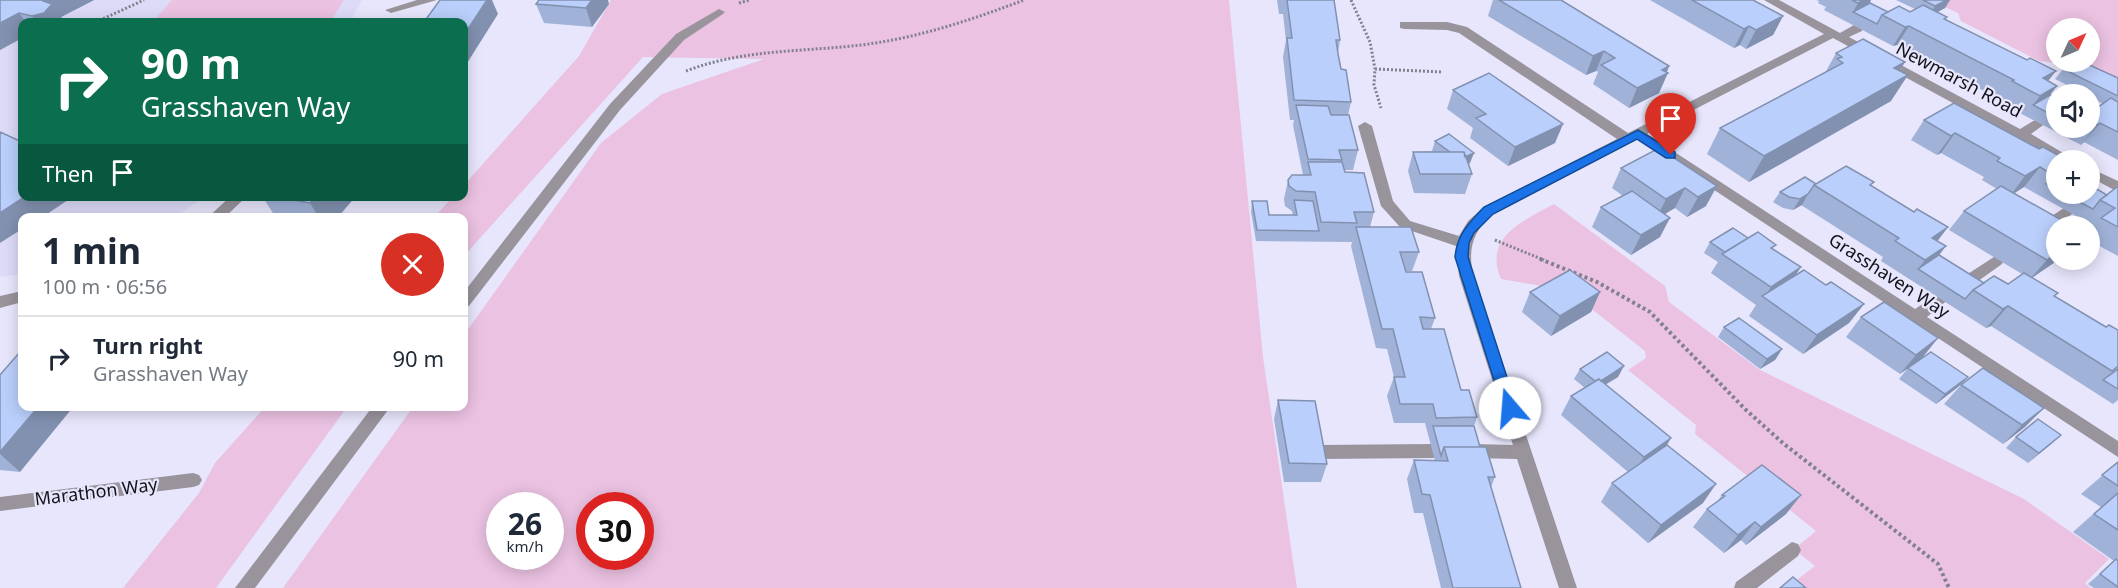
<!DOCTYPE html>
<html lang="en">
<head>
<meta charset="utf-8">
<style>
	:root { --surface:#fff; --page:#f6f6f7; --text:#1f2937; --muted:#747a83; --line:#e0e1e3 }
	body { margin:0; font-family:"Noto Sans",sans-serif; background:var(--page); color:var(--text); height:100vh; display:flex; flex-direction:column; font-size:22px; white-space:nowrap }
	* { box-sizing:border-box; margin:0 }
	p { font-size:20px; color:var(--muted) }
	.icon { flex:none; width:33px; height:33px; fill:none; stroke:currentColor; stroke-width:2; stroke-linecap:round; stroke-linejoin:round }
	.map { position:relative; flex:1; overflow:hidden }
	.details { position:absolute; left:18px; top:213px; width:450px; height:198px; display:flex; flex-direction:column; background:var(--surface); border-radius:12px; box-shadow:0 3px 15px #0003 }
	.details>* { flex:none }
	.banner { position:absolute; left:18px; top:18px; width:450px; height:183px; border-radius:12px; box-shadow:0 3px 15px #0003; background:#0b6e4f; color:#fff; overflow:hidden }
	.needle { width:39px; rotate:46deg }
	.controls { position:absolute; left:2046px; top:18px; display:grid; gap:12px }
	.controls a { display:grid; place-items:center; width:54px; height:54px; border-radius:50%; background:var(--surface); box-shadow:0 3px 15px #0003; font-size:30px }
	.speed { position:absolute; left:486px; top:492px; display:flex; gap:12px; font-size:30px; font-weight:700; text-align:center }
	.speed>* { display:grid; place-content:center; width:78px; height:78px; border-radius:50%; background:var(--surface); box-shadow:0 3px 15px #0003; line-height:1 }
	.speed small { font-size:15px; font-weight:400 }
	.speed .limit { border:9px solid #d22; background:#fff; color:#111 }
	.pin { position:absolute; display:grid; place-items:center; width:51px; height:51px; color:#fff; margin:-62px -26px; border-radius:50% 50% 50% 0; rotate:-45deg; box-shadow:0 0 6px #0007 }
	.pin .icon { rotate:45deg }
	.me { position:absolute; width:66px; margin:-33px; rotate:342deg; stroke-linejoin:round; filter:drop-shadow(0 0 4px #0008) }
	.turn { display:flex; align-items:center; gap:21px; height:126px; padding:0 24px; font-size:27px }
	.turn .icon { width:78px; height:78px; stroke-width:2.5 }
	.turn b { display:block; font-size:42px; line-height:51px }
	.then { display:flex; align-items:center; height:57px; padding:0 24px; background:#0003; gap:12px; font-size:22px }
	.round { display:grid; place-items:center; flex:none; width:63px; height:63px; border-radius:32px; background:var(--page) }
	.headline { display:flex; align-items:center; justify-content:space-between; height:102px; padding:0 24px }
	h1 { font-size:36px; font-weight:700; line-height:45px }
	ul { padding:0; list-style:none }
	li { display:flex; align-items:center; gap:18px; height:84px; padding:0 24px; border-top:2px solid var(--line) }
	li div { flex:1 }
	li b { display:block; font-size:22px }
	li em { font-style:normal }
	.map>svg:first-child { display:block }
</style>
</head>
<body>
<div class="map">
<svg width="2118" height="588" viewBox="0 0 2118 588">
	<rect width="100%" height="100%" fill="#e7e6fc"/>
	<path fill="#dddbf8" d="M0 0H362L350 22H22V196L205 197 175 217 22 218V274L0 277Z"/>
	<path fill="#ebc2e2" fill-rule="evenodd" d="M172 0H344L330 22H153Z
		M611 0H1229L1263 357 1297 588H283L413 407 464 406V335L601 143 662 94 764 59 643 57 464 256V218L434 217 453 197 464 196V185L579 56ZM500 506H550V556H500ZM590 506H640V556H590Z
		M1930 0H2118V93L2058 63 2039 61 1961 21 1958 13ZM2056 28H2090V62H2056Z
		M1554 204 1665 286 1669 302 1760 370 2024 499 2109 559 2085 583 2091 588H1791L1789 586 1815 566 1794 549 1816 531 1695 434 1696 425 1628 370 1646 358 1645 351 1560 284 1553 288 1501 279C1483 237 1523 221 1554 204Z
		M265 407H347L216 588H123L199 493 215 463Z"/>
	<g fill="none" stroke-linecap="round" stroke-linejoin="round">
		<path stroke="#81808f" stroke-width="3" stroke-dasharray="2 2" stroke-linecap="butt" d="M1351 0 1370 42 1375 69 1374 85 1381 108
			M739 3 750 0
			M96 22 144 0
			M1375 69 1443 72
			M686 71C743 49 802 52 861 45 918 38 971 20 1024 0
			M1495 240 1544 260"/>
		<path stroke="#81808f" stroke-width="4" stroke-dasharray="3 3" stroke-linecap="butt" d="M1540 259 1597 282 1650 312 1745 409 1784 444 1938 564 1949 588"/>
		<path fill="#99949c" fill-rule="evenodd" d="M417 0H437L391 13 385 10Z
			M1764 0H1779L1840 33 1854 25H1862V31L1849 37 2020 129 2035 120H2045L2046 123 2031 134 2075 160H2058L1833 38 1647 134 1915 309 1936 295H1946L1949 299 1927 317 2118 441V457L1637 139 1494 213C1472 232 1468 248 1473 276L1577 588H1559L1517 459 1473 458 1467 456 1465 451 1467 446 1473 444 1513 445 1459 276 1456 246 1400 227 1381 206 1358 126 1365 122 1372 126 1393 201 1410 221 1459 236 1468 221 1484 207 1617 139 1459 33 1447 30 1404 29 1400 28V22H1447L1467 27 1628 133 1824 34Z
			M719 9 725 12 723 14 684 40 620 110 469 306 464 307V292L610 104 676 34Z
			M2090 168 2118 181V192L2090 177Z
			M231 196H247L224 218H207Z
			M2067 206 2074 211 2072 214 2045 233H2035L2033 230 2035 227Z
			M1997 255 2002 256 2004 260 2002 264 1967 289H1957L1955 285 1957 281Z
			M22 291V302L0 308V296Z
			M373 406H391L255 588H235Z
			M1433 444 1439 446 1441 451 1439 456 1433 458 1320 459 1314 457 1312 452 1314 447 1320 445Z
			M193 473 199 475 202 480 199 485 193 487 0 511V497Z
			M1792 542 1798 544 1801 550 1798 556 1757 588H1734L1736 582Z"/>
	</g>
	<path fill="#a0b2d8" d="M0 0H94L61 17 65 22H22V38L0 50Z
		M1277 0H1334L1340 40 1338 53 1341 69 1351 102 1348 115 1358 150 1353 170H1344L1345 172 1374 212 1370 227 1419 252 1412 271H1406L1435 318 1431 329 1461 390 1477 417 1474 426 1480 447 1495 477 1491 487 1521 588H1441L1423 513H1414L1407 479 1414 460 1435 461 1425 423H1394L1387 396 1394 377 1387 349 1376 348 1351 246 1355 231 1352 242 1256 241 1251 212 1252 201 1269 215H1293L1292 211 1285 206 1284 199 1288 180 1303 175 1293 125 1294 120H1290L1283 57 1286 40 1283 14H1279Z
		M1493 0H1561L1669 66 1659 93 1629 108 1593 84 1598 72 1596 71 1586 75 1488 16Z
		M1650 0H1753L1783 16 1773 35 1746 49 1740 45 1734 48Z
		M1816 0H1871L1870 3 1888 12H1910L1915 9 1896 0H1950L1945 8 1937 12 1947 17 1946 19 2048 81 2050 95 2056 98V128H2090V102L2098 107 2103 104 2090 97V94H2085L2055 79 2063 69 2118 78V160L2084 142 2081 145 1997 101 1999 99 1897 45 1893 46 1824 10 1826 7 1818 3 1819 1Z
		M536 4H609L592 27 544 23Z
		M1836 53 1905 62 1899 71 1891 101 1749 182 1707 154 1720 128 1825 73Z
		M1453 90 1555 143 1508 166 1470 138 1473 128 1447 109Z
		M1924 120 2056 160V194H2090L2107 195 2118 188V256L2090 241V231L2094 226 2024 187 2014 193 2056 260H2058L2032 278 2055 296 2106 327 2118 330V400L2113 404 1991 326 1986 328 1881 261 1883 257 1801 205 1793 210 1783 208 1773 202 1780 192 1816 184 1872 186 1914 212 1948 227 1937 241 1939 255 1984 283 2008 284 2022 274 1949 230 1964 211 1997 189 1982 180 1984 177 1941 153 1937 155 1911 140Z
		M1435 141 1470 163 1468 165 1472 174 1465 194 1414 193 1408 171 1413 152 1432 151Z
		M1659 148 1706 206 1687 217 1675 208 1665 214 1660 237 1631 255 1592 227 1601 207 1623 196 1612 188 1621 168Z
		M262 196H356L337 218H276Z
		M1748 238 1774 249 1796 275 1826 285 1864 304 1849 323 1803 354 1749 316 1756 305 1711 273 1718 262 1704 253 1710 242Z
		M1530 292H1600L1591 312 1551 336 1522 312Z
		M1861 317 1938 338 1922 358 1900 374 1846 337Z
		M1724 327 1782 349 1775 360 1760 369 1718 337Z
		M1908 368 1968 377 1958 387 1936 404 1899 379Z
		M1580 369 1618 377 1605 385 1671 438 1667 445 1703 503 1648 543 1601 502 1612 483 1628 472 1561 415 1571 396 1585 388 1574 379Z
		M0 375 20 472 0 470Z
		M1961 385 2025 427 2003 444 1944 404Z
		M1278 400 1327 464 1321 482H1284L1274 419Z
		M2061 435 2028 463 2006 448 2016 437Z
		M2118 462V588H2094L2088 584 2114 561 2073 532 2101 507 2081 494Z
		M1722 495H1801L1786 514 1746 545 1741 540 1724 553 1693 527 1707 509 1717 502Z"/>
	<path fill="#8291b0" d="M44 0H94L61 17 65 22H37L32 16Z
		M487 0H492L498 14 464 68V35Z
		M592 0H608L609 4 592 27 586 8Z
		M1858 0H1871L1864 13 1853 12 1858 3Z
		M1947 0H1950L1945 8 1929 17 1935 6Z
		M19 13 26 22H22V38L0 50V23Z
		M1783 16 1773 35 1746 49 1756 30Z
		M1749 26 1740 45 1734 48 1744 29Z
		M1909 26 1897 45 1893 46 1905 27Z
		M1604 51 1596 71 1586 75 1593 56Z
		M1905 62 1890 85 1908 75 1891 101 1749 182 1764 156 1894 68Z
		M1669 66 1666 74 1668 73 1659 93 1629 108 1637 88 1662 70Z
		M2056 71 2041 90 2043 78Z
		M2057 86 2042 105H2033L2040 96Z
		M2100 123 2084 142 2081 145 2097 125Z
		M1563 124 1555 143 1508 166 1515 147Z
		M1955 133 1941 153 1937 155 1951 136Z
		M1474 153 1470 163 1457 170 1460 159Z
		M2040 167 2024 187 2010 196 2025 176Z
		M2056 173V181L2046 184 2053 175Z
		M1717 186 1706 206 1687 217 1698 197Z
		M1685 188 1675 208 1656 219 1666 199Z
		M1808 194 1802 205 1793 210 1800 199Z
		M26 196H74L41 218H22V229L0 243V213Z
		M316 196H356L337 218H319L310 203Z
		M1670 218 1660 237 1631 255 1641 235Z
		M1948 227 1933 247 1917 257 1932 238Z
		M1946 246 1931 266 1918 269 1925 260Z
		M2056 253V260H2058L2030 279 2047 260Z
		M1801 267 1788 287 1764 298 1771 287Z
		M1600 292 1591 312 1551 336 1560 316Z
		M1864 304 1849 323 1803 354 1817 335Z
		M2008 306 1991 326 1986 328 2003 309Z
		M1938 338 1922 358 1900 374 1916 355Z
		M1782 349 1775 360 1760 369 1767 359Z
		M1624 366 1618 377 1591 393 1597 383Z
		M1968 377 1958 387 1936 404 1945 394Z
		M39 406H74L20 472 0 454V452Z
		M2044 408 2025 427 2003 444 2022 425Z
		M2061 435 2050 445 2028 463 2039 453Z
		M1671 438 1659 457 1632 476 1644 457Z
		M1716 484 1703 503 1648 543 1661 525Z
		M1801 495 1786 514 1746 545 1761 527Z
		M1755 522 1741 540 1724 553 1738 535Z"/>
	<path fill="#bacffb" stroke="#8291b0" stroke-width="1.5" d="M0 0H44L43 1 52 4 44 13 32 16 19 13 0 23Z
		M440 0H487L464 35V22H424Z
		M539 0H592L586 8 536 4Z
		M1287 0H1334L1340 40H1336L1338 54 1341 69 1346 70 1351 102 1294 100 1287 38H1292Z
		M1499 0H1561L1669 66 1662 70 1668 73 1637 88 1601 65 1615 58 1604 51 1593 56Z
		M1692 0H1753L1783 16 1756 30 1749 26 1744 29Z
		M1852 0H1863L1858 3Z
		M1923 0H1947L1935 6Z
		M1870 3 1888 12 1882 15 1877 24 1853 12Z
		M1923 5 1947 17 1944 19 2027 60 2030 58 2056 71 2043 78 2057 86 2040 96 2012 81 2014 80 1909 26 1905 27 1882 15 1899 6 1910 12Z
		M1863 39 1905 62 1894 68 1908 75 1764 156 1720 128 1843 63 1837 59 1842 57 1836 53Z
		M2075 62H2083L2118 78V96L2063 69Z
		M1489 73 1563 124 1515 147 1476 118 1486 114 1453 90Z
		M2050 95 2056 98V117L2033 105Z
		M2111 98 2118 102V132L2100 123 2097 125 2090 122V102L2098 107Z
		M1954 103 2039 149 2043 147 2067 160H2056V173L2053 175 2040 167 2025 176 1997 161 2000 158 1955 133 1951 136 1924 120Z
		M1296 105 1328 106 1331 115H1349L1358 150H1339L1342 160 1308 159Z
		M0 132 22 142V196H26L0 213Z
		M1449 134 1474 153 1465 157 1464 152H1450L1435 141Z
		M1659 148 1717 186 1698 197 1685 188 1666 199 1621 168Z
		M1413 152H1464L1472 174H1420Z
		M1308 162H1342L1345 172 1364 173 1374 212H1354L1357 223 1321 222 1315 192 1296 191 1289 186 1288 180 1292 175H1311Z
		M1846 166 1874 182 1870 185 1914 212 1917 209 1948 227 1932 238 1946 246 1925 260 1895 241 1899 238 1814 185Z
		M1805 177 1816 184 1814 185 1808 194 1800 199 1789 197 1780 192Z
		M2056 177V189L2046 184Z
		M2090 185 2107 195 2100 200 2093 209 2064 194H2090Z
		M2001 186 2072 226H2056V253L2047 260 1964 211Z
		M2117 187 2118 188V227L2101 218 2115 208 2100 200Z
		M1632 191 1670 218 1641 235 1601 207Z
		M270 196H316L310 203Z
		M1294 200 1313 201 1319 231 1257 230 1252 201H1267L1269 215H1297Z
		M252 214 258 218H246Z
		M1356 227H1411L1419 252H1400L1406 272H1422L1435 318 1420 317 1423 329H1444L1461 390H1469L1477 417 1436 418 1433 404H1400L1394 377H1405L1393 329H1382Z
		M1733 228 1748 238 1725 252 1710 242Z
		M1758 232 1776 245 1771 248 1801 267 1771 287 1722 254Z
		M1939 255 1984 283 1973 290 1965 299 1918 269Z
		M1570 270 1600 292 1560 316 1530 292Z
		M1804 270 1826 285 1831 282 1864 304 1817 335 1762 296Z
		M2024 273 2058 293 2054 296 2106 327 2109 325 2118 330V366L2112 371 2008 306 2003 309 1973 290 1994 276 2008 284Z
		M1884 302 1938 338 1916 355 1861 317Z
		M1739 318 1782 349 1767 359 1724 327Z
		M1607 352 1624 366 1601 381 1599 379 1595 381 1580 369Z
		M1931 352 1968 377 1945 394 1908 368Z
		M19 353 22 354V406H39L0 452V375Z
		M1983 368 2044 408 2022 425 1961 385Z
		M2118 369V389L2103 380Z
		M1599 379 1671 438 1644 457 1571 396Z
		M1278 400 1315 401 1327 464 1289 463Z
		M2038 419 2061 435 2039 453 2016 437Z
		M1433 426H1474L1480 447H1444L1441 456Z
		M1667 445 1716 484 1661 525 1612 483Z
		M1444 447H1486L1495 477H1488L1521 588H1453L1430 495 1422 494 1414 460 1448 461Z
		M2118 462V486L2102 475Z
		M1762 465 1801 495 1761 527 1755 522 1738 535 1707 509 1725 496 1722 495Z
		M2118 493V530L2094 514Z
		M2116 559 2118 561V587L2100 574Z
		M1793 577 1806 588H1780Z"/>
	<path fill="#1a73e8" stroke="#114b97" stroke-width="1.5" d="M1638 130 1675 152V158H1666L1637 139 1493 214 1474 233 1469 243 1468 257 1517 408 1510 414 1504 412 1455 257C1457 234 1469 223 1484 207Z"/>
	<g text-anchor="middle" stroke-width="4.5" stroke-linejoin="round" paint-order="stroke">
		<g font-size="18" fill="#121219" stroke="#e7e6fc">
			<text transform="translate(1959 80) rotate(28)" y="6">Newmarsh Road</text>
			<text transform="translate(1889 276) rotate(33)" y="6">Grasshaven Way</text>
			<text transform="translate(96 492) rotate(-7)" y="6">Marathon Way</text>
		</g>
	</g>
</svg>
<div class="controls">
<a><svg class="needle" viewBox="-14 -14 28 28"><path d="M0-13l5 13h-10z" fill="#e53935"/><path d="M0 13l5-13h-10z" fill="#747a83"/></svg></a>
<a><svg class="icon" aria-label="sound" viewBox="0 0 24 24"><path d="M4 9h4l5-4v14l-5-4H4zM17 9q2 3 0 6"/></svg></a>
<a>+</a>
<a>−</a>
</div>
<div class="speed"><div>26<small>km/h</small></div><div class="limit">30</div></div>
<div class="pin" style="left:1671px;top:155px;background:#d93025"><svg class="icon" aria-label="arrive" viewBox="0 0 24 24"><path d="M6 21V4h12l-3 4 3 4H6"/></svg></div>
<svg class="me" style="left:1510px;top:408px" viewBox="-20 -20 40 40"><circle r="19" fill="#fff"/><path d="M0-13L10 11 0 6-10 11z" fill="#1a73e8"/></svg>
<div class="banner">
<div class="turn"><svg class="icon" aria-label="right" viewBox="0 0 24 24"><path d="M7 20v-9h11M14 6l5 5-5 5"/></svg><div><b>90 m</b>Grasshaven Way</div></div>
<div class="then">Then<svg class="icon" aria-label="arrive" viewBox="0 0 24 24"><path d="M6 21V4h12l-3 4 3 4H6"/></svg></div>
</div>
<section class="details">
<div class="headline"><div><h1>1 min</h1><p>100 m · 06:56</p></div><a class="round" style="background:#d93025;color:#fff"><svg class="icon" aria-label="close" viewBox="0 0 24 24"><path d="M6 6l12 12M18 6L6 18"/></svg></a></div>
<ul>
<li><svg class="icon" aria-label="right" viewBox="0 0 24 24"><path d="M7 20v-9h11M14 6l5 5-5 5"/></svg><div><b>Turn right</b><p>Grasshaven Way</p></div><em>90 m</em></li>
</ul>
</section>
</div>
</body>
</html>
